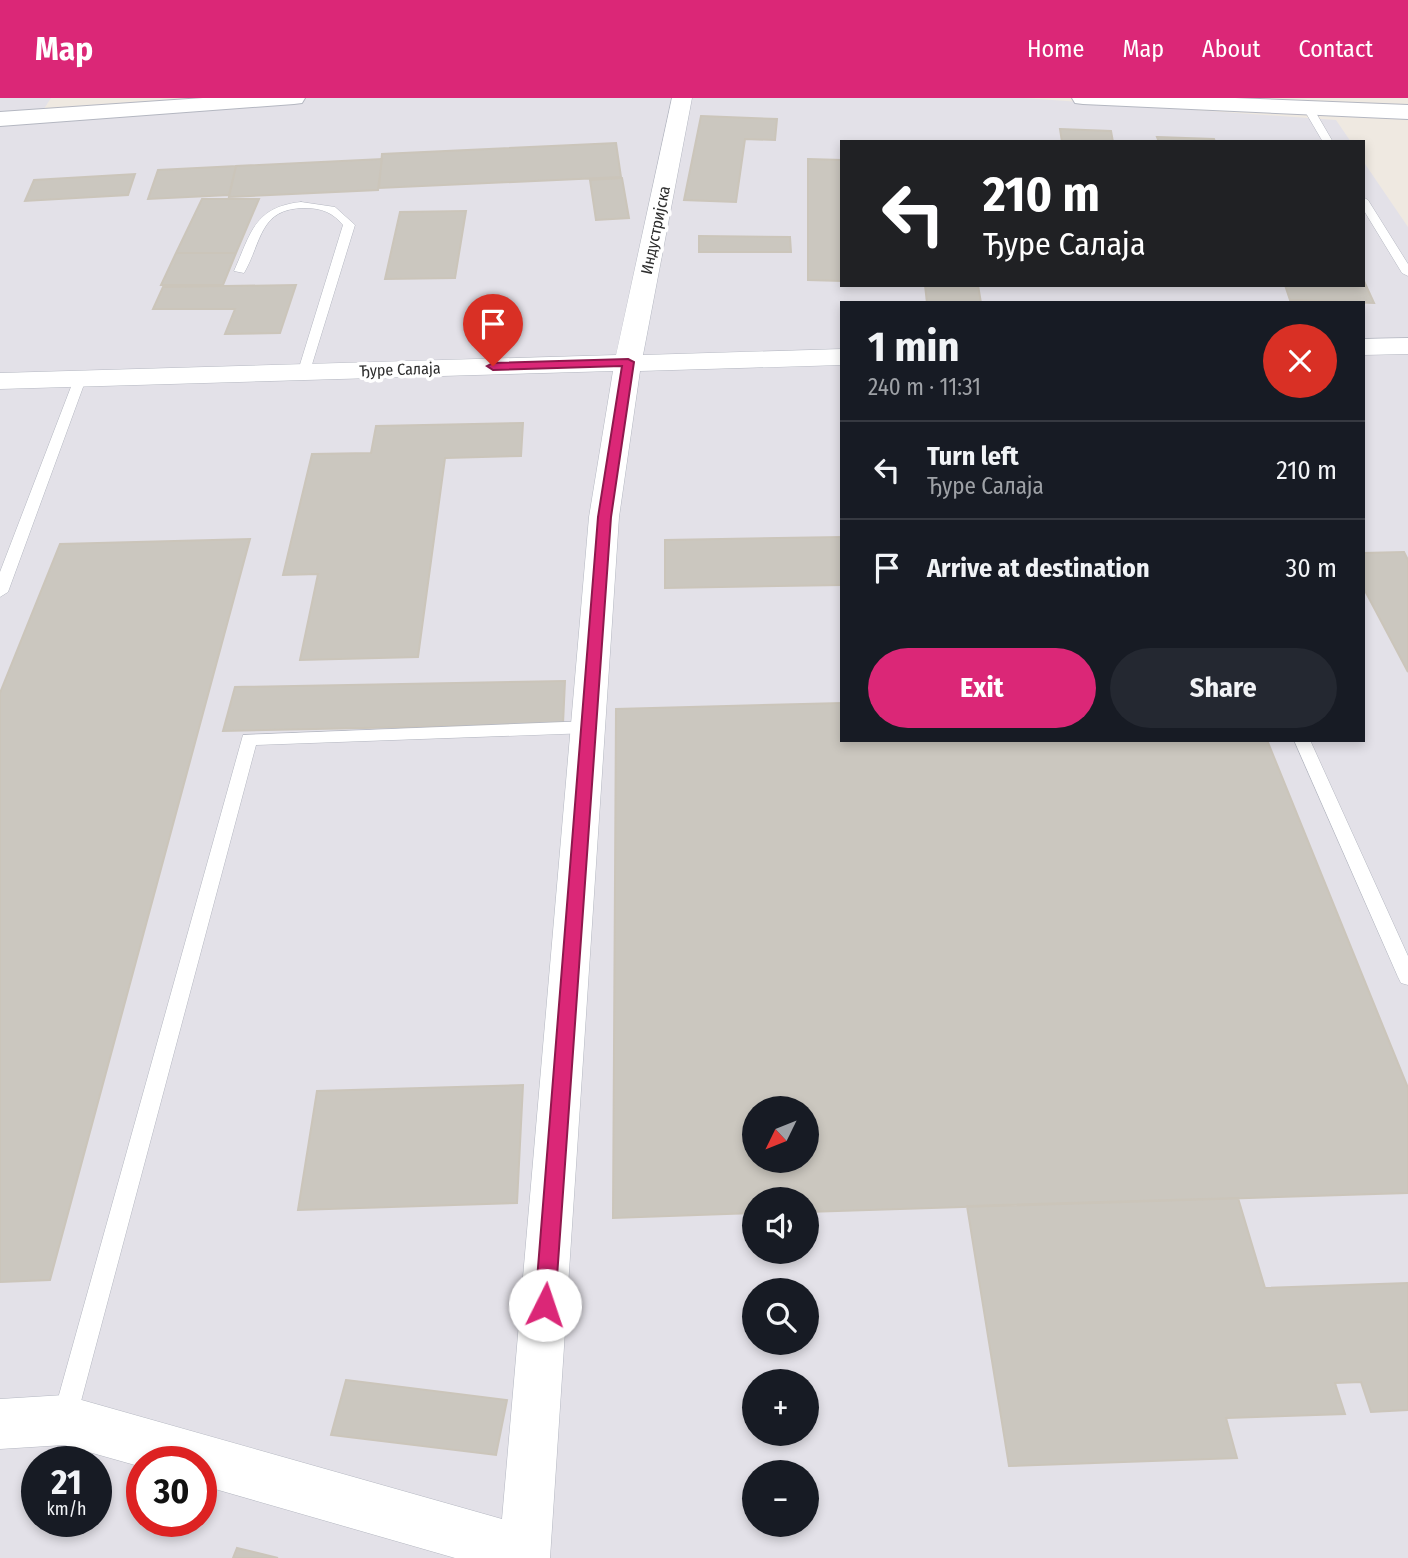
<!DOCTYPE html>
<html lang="en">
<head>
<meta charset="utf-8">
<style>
	:root { --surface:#171b24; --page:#242831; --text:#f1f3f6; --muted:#9ea1a6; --line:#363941; --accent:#db2777 }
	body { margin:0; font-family:"Fira Sans Condensed",sans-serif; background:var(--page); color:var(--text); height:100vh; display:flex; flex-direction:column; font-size:26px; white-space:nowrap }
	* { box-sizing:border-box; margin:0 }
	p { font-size:23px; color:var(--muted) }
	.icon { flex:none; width:38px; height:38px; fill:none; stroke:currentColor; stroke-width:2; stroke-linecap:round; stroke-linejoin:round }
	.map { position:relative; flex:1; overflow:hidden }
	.side { position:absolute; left:840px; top:203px; width:525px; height:441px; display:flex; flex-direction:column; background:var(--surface); border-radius:0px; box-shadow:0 4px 10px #0003 }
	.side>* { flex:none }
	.banner { position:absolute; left:840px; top:42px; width:525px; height:147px; border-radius:0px; box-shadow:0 4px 10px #0003; background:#202124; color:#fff; overflow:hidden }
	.needle { width:46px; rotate:227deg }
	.tools { position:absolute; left:742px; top:998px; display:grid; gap:14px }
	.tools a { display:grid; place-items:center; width:77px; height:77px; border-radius:50%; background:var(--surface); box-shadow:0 4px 10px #0003; font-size:35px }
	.speed { position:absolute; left:21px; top:1348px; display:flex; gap:14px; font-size:35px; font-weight:700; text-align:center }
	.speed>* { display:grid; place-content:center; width:91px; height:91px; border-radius:50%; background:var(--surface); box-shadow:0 4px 10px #0003; line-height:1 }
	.speed small { font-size:18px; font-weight:400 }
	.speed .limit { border:10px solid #d22; background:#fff; color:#111 }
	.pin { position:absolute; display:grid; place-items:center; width:60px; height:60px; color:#fff; margin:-72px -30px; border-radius:50% 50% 50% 0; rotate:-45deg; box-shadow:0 0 7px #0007 }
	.pin .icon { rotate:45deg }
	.me { position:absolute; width:77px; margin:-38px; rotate:4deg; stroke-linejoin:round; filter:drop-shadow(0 0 5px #0008) }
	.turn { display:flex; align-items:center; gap:24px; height:147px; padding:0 28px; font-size:32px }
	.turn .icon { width:91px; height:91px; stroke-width:2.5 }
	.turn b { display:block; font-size:49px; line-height:60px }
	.round { display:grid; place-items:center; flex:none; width:74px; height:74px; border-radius:37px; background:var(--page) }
	.head { display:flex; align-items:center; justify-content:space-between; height:119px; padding:0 28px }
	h1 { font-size:42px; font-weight:700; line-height:52px }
	.action { display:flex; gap:14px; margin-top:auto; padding:14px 28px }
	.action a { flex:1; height:80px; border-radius:42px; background:var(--accent); color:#fff; font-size:28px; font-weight:700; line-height:80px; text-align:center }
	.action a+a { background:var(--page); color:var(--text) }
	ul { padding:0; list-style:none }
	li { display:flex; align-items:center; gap:21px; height:98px; padding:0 28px; border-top:2px solid var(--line) }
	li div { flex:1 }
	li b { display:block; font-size:26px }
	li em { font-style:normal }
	header { display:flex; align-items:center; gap:42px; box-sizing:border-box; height:98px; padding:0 35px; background:var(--accent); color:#fff }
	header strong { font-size:33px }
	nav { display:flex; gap:38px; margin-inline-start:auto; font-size:24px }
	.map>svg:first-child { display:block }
</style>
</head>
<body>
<header>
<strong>Map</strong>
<nav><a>Home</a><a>Map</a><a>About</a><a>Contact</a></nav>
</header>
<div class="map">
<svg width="1408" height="1460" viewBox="0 0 1408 1460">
	<rect width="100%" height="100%" fill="#efe9e1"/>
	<path fill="#e3e1e8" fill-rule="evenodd" d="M0 0H51L40 17 294 0H1024L1336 22 1351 44H842V187H1363V63L1408 129V1460H0ZM842 205H1363V642H842ZM754 1010H807V1062H754ZM754 1101H807V1153H754ZM754 1192H807V1244H754ZM754 1283H807V1335H754ZM37 1363H96V1423H37ZM142 1363H201V1423H142ZM754 1374H807V1426H754Z"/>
	<path fill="#cbc7bf" stroke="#cbc5ba" stroke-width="2" fill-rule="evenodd" d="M701 18 777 21 775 42 745 41 736 104 684 102Z
		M1060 31 1111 33 1113 44H1062Z
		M1157 39 1214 41 1215 44H1159Z
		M616 45 621 79 379 90 382 56Z
		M382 61 378 92 229 99 236 68Z
		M808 61 842 62V183L808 182Z
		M236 68 229 97 148 101 158 72Z
		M135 76 128 97 25 103 34 82Z
		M622 80 629 120 596 122 590 82Z
		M202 101H259L236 155H176Z
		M466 113 455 180 385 181 400 114Z
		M699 138 790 139 791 154H699Z
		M176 155H236L223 187H161Z
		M1363 181 1374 205 1290 202 1285 187H1363Z
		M296 187 280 235 225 236 235 211H153L163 189Z
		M925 187H978L981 205H927Z
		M523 325 521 358 445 360 418 559 300 562 318 476 283 477 312 356 371 355 376 328Z
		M842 439V487L665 490V442Z
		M250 441 50 1182 0 1184V595L60 446Z
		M1404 454 1408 462V574L1363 489V455Z
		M565 583 563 626 223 633 235 589Z
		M842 605V642H1267L1408 990V1095L807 1114V1101H754V1115L613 1120 616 611ZM754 1010H807V1062H754Z
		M523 987 517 1105 298 1112 317 993Z
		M1238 1100 1265 1190 1408 1185V1312L1371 1314 1361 1284 1335 1285 1345 1316 1226 1320 1237 1360 1009 1368 967 1108Z
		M346 1282 507 1302 496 1357 331 1337Z
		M237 1450 278 1460H233Z"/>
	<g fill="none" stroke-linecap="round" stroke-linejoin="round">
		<defs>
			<path id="service" d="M1304 8H1312L1333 44H1323L1303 10Z
				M1363 99 1368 102 1408 166V178L1402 175 1363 111Z
				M301 104 335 109 355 127 310 273 304 277 298 273 343 127C333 115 322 110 305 110 259 110 262 144 244 175L234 173C251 135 254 109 301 104Z
				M80 277 86 281 8 494 0 499V474L74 281Z
				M589 623 597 629 589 635 256 647 76 1322 72 1330 64 1334 56 1330 52 1322 243 637Z
				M1294 642H1310L1408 858V887L1401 885 1398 879Z"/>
			<path id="minor" d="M672 0H692L643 257 842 251V267L640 273 619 419 550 1460H455L201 1387V1363H142V1369L64 1347 0 1351V1301L64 1297 502 1421 589 419 613 273 0 291V275L616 257Z
				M1408 240V256L1363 257V241Z"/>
			<path id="secondary" d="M203 0H305L302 5 294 6 0 28V14Z
				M1072 0H1235L1408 7V21L1083 6 1075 5Z"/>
		</defs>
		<use href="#service" stroke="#b4b7c1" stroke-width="1"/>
		<use href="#minor" stroke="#b4b7c1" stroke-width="1"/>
		<use href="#secondary" stroke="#b4b7c1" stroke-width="2"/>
		<use href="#service" fill="#fff" fill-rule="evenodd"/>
		<use href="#minor" fill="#fff" fill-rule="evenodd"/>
		<use href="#secondary" fill="#fff" fill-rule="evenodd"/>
	</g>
	<path fill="#db2777" stroke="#8e194d" stroke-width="2" d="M628 261 634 264 611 419 555 1207 552 1214 545 1217 538 1214 535 1207 598 419 622 268 493 272 487 268 493 265Z"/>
	<g text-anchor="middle" stroke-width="7" stroke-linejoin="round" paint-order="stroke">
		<g font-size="16" fill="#2e2e2e" stroke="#fff">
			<text transform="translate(655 132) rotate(-78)" y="6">Индустријска</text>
			<text transform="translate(400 271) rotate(-2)" y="6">Ђуре Салаја</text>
		</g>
	</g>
</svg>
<div class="tools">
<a><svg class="needle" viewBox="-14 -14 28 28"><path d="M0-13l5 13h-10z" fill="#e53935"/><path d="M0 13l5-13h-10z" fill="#9ea1a6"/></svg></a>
<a><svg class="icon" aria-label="sound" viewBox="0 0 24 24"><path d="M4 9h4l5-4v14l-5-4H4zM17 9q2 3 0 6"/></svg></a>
<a><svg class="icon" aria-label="search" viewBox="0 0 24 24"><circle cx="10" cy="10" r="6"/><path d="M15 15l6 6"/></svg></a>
<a>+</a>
<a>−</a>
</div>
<div class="speed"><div>21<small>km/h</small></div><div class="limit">30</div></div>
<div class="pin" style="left:493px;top:268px;background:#d93025"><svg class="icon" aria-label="arrive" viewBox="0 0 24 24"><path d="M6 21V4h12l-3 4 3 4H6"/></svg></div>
<svg class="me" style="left:545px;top:1207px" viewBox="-20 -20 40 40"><circle r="19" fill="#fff"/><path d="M0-13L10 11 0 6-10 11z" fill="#db2777"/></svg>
<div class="banner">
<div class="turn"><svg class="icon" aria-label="left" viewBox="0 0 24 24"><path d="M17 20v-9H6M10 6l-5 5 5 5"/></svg><div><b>210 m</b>Ђуре Салаја</div></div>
</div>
<section class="side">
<div class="head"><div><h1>1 min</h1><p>240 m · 11:31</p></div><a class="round" style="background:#d93025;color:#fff"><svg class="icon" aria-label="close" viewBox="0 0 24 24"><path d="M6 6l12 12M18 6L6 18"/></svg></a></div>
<ul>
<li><svg class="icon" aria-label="left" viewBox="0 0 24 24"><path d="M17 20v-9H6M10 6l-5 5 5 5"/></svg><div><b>Turn left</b><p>Ђуре Салаја</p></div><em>210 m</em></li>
<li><svg class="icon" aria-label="arrive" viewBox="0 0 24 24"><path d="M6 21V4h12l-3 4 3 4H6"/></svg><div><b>Arrive at destination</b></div><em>30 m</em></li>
</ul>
<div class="action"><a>Exit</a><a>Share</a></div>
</section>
</div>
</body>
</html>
